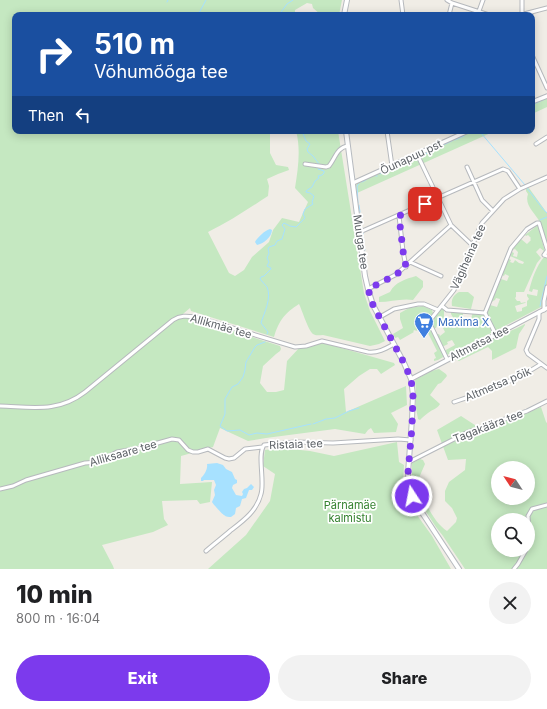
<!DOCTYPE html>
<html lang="en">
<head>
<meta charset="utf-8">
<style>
	:root { --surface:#fff; --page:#f2f2f2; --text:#202124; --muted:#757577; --accent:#7c3aed }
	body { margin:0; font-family:Inter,sans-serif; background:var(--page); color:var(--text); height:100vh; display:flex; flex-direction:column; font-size:15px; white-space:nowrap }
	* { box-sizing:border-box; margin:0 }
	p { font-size:13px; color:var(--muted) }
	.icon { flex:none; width:22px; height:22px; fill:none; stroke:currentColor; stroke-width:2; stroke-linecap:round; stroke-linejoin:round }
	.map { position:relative; height:569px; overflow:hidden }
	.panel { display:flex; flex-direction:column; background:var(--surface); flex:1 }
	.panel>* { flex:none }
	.top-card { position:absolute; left:12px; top:12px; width:523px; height:122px; border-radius:8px; box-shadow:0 2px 10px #0003; background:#1a4fa0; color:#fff; overflow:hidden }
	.needle { width:26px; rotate:306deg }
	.fabs { position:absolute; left:491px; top:461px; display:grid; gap:8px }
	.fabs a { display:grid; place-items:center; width:44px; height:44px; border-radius:50%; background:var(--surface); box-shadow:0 2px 10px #0003; font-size:20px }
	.pin { position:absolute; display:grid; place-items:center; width:34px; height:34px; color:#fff; margin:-17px; border-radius:8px; box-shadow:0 2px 6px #0006 }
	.me { position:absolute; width:44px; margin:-22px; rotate:349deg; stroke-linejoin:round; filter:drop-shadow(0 0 3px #0008) }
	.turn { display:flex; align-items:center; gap:14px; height:84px; padding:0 16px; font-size:18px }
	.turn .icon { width:52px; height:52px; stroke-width:2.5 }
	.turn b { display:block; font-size:28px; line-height:34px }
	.then { display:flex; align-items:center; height:38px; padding:0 16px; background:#0003; gap:8px; font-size:15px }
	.round { display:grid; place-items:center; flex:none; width:42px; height:42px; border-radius:21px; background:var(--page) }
	.headline { display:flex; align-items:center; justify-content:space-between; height:68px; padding:0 16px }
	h1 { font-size:24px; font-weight:800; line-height:30px }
	.action { display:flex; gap:8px; margin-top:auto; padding:8px 16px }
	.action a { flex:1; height:46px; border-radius:24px; background:var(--accent); color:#fff; font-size:16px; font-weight:800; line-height:46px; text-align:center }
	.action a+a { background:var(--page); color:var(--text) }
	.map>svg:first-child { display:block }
</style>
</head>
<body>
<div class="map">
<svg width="547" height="569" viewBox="0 0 547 569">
	<rect width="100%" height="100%" fill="#f0ede6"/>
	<path fill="#c5e8c1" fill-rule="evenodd" d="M0 0H342L339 15H321L313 8 312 4 307 3 295 10V15H15V131H262V132H270V153L276 165 288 167 289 170 278 174 267 179 269 186 268 196C248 209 229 222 208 232L229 273 235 276 244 270 252 257 269 242 273 230 282 218 299 222 308 202 295 188C298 169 301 149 296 131H338L364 293 370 311 385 341 379 344 370 346 323 335C319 335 316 336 313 334 308 330 302 310 299 304 285 313 279 320 274 337L191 311 190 308 177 319 183 318H193L280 346 281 349 280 351 276 354 263 366 260 383 267 392H276L284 390 287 361 300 347 317 341 394 363 395 365 381 374 377 369H370L359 376 344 389 346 412 406 386 407 405 391 413 398 424 396 432 374 433 371 428 368 430 365 434 335 429 266 438 248 441 220 428 213 447 181 456 180 484 212 482 210 502 200 504 197 500 162 501 164 519 168 525 153 532 102 545 113 566 114 569H0Z
		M547 97V107L532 114V104Z
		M472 131H495L357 193 356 185 358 183Z
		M529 188 547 213V244C545 237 543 229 540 222 535 213 524 205 528 194L526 191V189Z
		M538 225 545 252 543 255 542 254 544 251 540 248 536 252 541 258 537 263 524 292H516V297L515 298 517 301H520L521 303 526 302 525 303 515 306 517 312 522 311V308L527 306V301L529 299 527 296V294L537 296 538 290 533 289 532 292 529 291C532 279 536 267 544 257H547V284L543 306 495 331 489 318 490 317 491 320V318L484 310 486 306H489L490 305 497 307 500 299 496 298 495 300 493 301 492 302H491L501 279 507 281 509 276 505 274 504 276 502 275 509 259 511 260 510 262 513 263 514 262 515 260 519 263 523 264 524 262 510 256 512 252 514 253 513 256 517 257 518 252 515 249 513 250 514 247 521 239 527 244 531 240 530 239 531 238 528 235 526 236 525 235Z
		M416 276 423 281V287L413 300C402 298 390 302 379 302V297L390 292C395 282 406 279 416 276Z
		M459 292H468L474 297 471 309 452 306C451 300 453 295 459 292Z
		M423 306 432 310 433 313 427 320 445 356 438 360 434 361V359L436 358 434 353 437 351 425 327 416 331 415 330 413 331 414 332 400 340 398 337 395 338 393 334 403 328 400 319V313L409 308Z
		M441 308 444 309V316L447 323 454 319 451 314V311L463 312V323H467V321L471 320 472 315 473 312 484 314 487 320 484 322 485 324 482 326 483 328 485 326H489L487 322H488L493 332 447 355 444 351 455 345 452 340 447 342 448 344 442 347 436 335 439 334 440 336 445 332 441 324V323L442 322 440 319 437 320 438 322 436 328 433 329 431 325V321Z
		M525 324V325L519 334 516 348 492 360V351L488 347 459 361 455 359C477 345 501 336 525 324Z
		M439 369 446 374 447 376 441 383 438 384 430 395 440 404C437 409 433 409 428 413 425 415 422 418 420 420L418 419 416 408V391L415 380 431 371Z
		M541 407 546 422 547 423V569H465L443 536 436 527 417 498 412 482V463L420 459 423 460 425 464 418 480C422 497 432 521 447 531L456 522 457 518 452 508 445 501V491L449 482 465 470 466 459 448 460 437 430 461 416 481 429ZM498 468H528V498H498ZM498 520H528V550H498Z
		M397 442 399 462 404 465 403 482 408 499 417 515 432 536 451 569H208L246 535 270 501 275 474 263 466 265 450 281 448 310 451 334 456Z"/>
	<path fill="#a7e1ff" d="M270 229 272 230C272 237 263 244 257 245L255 242C257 238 265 230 270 229Z
		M217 463 223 465 226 469 232 472 235 479 237 480V483L233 485 232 488 236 495 242 496 243 494 242 492 244 489 247 488 251 484 254 487 252 490H249L246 498 242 499 240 506 236 508 235 514 231 517C229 517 226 517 224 515 222 514 213 504 212 502L215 495 214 490 216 485 214 480H204L203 481H201V478C204 475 208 469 207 464Z"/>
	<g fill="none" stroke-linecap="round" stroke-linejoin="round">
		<path stroke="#a7e1ff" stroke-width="1" d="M167 2 168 0
			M199 13 206 0
			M279 15 287 4 293 0
			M532 105 547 98
			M302 131 306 141 310 144 307 149 308 152 313 156 319 164
			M472 132 474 131
			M481 133 525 185
			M455 140 464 136
			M439 147 452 141
			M421 156 435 149
			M401 164 416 158
			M393 168 398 166
			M380 174 389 170
			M376 176H377
			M362 182 366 180
			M527 188 543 209 547 213
			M358 203 357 186 359 184
			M359 205 360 212
			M360 216 362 230
			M540 220 547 217
			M363 233V234
			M363 237 364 242
			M364 247 365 250
			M365 253 367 267
			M540 306 547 276
			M267 334 268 332 261 323C264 313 272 298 267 287 265 284 262 282 260 279L261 277 264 276 271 269V268L267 266 269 262 267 258 269 253 268 249 269 247 275 245 277 241 282 239 285 229 282 225 284 223 290 226 296 227 305 218 303 214 305 209 313 204 312 202 314 196 310 193 306 192V191L312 187 315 181 319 178 318 176 322 175 324 173V171L318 169V167
			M265 342 257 345 255 347 246 362 245 370 243 377 238 384 232 387 229 392 225 399V414L220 426 227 431 240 430 249 435 257 433 267 434 311 424
			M313 424 326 419 335 418 349 411 359 408"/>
		<defs>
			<path id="minor" d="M401 0 403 15
				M447 0 452 3 489 15H496
				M479 11 483 0
				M449 15 452 3
				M520 15 547 8
				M522 15V0
				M532 55 547 88
				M387 131 392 166
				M536 144 547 137
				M417 154 451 225 472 245
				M305 164 326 167 329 166C335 159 337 147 348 146
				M467 167 482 200 493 211
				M399 216 403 251 406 267
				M360 232 503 169 508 171 520 189
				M547 251 544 255 547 256
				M410 262 441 276
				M368 289 395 275 400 271 451 225
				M442 306 447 310 485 313 496 335
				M544 310V301L547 287
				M539 312V319L526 350 528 354 547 368
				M485 313 511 248 527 229 537 223H539L547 249
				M380 317 394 309 418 304H424L438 310
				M447 359 430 324 431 319 454 290 480 227 482 223 504 199 520 189 547 177
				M454 402C484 392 515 381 541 364
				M0 406C32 407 58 413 85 392L173 320C181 315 187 316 196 317L295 347 306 346 322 341 368 352C378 353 385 349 394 344
				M409 462 468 432 527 411 547 401
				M0 489 13 486 26 480 85 463 98 462 117 452 140 448 172 439 179 440 188 450 193 452H198L208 449 225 458 229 459 234 458 245 449 262 447
				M528 539 529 532 528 516 532 509 547 505
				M206 551C214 544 222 538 230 531 243 521 257 511 261 494 265 481 257 455 264 445L295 442 333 443 398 439 411 440
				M514 569 518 564 526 550"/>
			<path id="tertiary" d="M532 102 547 96
				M353 183 468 131
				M411 379 547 308"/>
			<path id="secondary" d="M344 15 347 0
				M346 131 365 276 368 289 373 305 404 363 411 379 413 395 412 419 408 473C408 483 410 492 415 502L459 569"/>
		</defs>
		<use href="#minor" stroke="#b6b9bd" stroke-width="5"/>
		<use href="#tertiary" stroke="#b6b9bd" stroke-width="5.5"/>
		<use href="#secondary" stroke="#b7bbc0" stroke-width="6"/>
		<use href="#minor" stroke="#fff" stroke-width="3"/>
		<use href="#tertiary" stroke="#fff" stroke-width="3.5"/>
		<use href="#secondary" stroke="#fff" stroke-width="4"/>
	</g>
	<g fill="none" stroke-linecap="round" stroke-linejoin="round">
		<path stroke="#7c3aed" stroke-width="7" stroke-dasharray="0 12.6" d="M412 496 408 481V473L412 427 413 395 411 379 404 363 373 305 368 289 394 276 406 267 403 251 399 216 425 204"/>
	</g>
	<defs>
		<symbol id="supermarket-pin" viewBox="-11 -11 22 30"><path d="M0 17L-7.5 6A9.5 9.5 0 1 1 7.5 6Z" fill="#3f7fe0" stroke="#fff"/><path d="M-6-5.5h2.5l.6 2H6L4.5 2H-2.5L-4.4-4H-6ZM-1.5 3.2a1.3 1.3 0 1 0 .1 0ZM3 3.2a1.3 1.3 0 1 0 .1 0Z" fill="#fff"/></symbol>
	</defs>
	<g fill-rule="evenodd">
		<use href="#supermarket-pin" x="413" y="311" width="22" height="30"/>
	</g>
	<g text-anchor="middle" stroke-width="3.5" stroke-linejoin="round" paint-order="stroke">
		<g font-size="11" fill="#5d6267" stroke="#fff">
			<text transform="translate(411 157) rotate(-25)" y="4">Õunapuu pst</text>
			<text transform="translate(361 242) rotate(82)" y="4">Muuga tee</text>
			<text transform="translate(468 257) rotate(-66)" y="4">Vägiheina tee</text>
			<text transform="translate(221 326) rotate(16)" y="4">Allikmäe tee</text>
			<text transform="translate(479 343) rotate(-27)" y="4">Altmetsa tee</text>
			<text transform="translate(498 384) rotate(-23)" y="4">Altmetsa põik</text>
			<text transform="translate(488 426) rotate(-21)" y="4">Tagakäära tee</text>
			<text transform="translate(296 444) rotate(-2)" y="4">Ristaia tee</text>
			<text transform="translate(123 453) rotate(-16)" y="4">Alliksaare tee</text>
		</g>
		<g font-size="11" fill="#366cbe" stroke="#fff" text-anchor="start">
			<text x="438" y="326">Maxima X</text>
		</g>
		<g font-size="11" fill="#358230" stroke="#fff">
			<text x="350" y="509">Pärnamäe<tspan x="350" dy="13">kalmistu</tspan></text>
		</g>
	</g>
</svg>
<div class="fabs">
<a><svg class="needle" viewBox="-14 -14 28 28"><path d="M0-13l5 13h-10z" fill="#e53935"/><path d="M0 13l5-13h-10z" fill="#757577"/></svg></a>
<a><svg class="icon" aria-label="search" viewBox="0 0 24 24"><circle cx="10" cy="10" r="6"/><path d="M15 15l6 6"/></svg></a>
</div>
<div class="pin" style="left:425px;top:204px;background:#d93025"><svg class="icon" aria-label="arrive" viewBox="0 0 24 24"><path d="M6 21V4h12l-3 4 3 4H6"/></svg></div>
<svg class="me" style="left:412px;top:496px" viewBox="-20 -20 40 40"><circle r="17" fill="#7c3aed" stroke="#fff" stroke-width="3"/><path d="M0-11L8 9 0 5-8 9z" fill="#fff"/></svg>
<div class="top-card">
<div class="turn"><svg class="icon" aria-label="right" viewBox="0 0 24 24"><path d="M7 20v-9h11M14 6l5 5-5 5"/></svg><div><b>510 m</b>Võhumõõga tee</div></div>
<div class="then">Then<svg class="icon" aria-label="left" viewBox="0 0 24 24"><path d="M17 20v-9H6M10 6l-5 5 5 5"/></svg></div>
</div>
</div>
<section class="panel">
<div class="headline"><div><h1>10 min</h1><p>800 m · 16:04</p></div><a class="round"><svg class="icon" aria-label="close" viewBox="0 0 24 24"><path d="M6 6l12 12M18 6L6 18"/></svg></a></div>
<div class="action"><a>Exit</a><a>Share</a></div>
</section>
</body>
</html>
